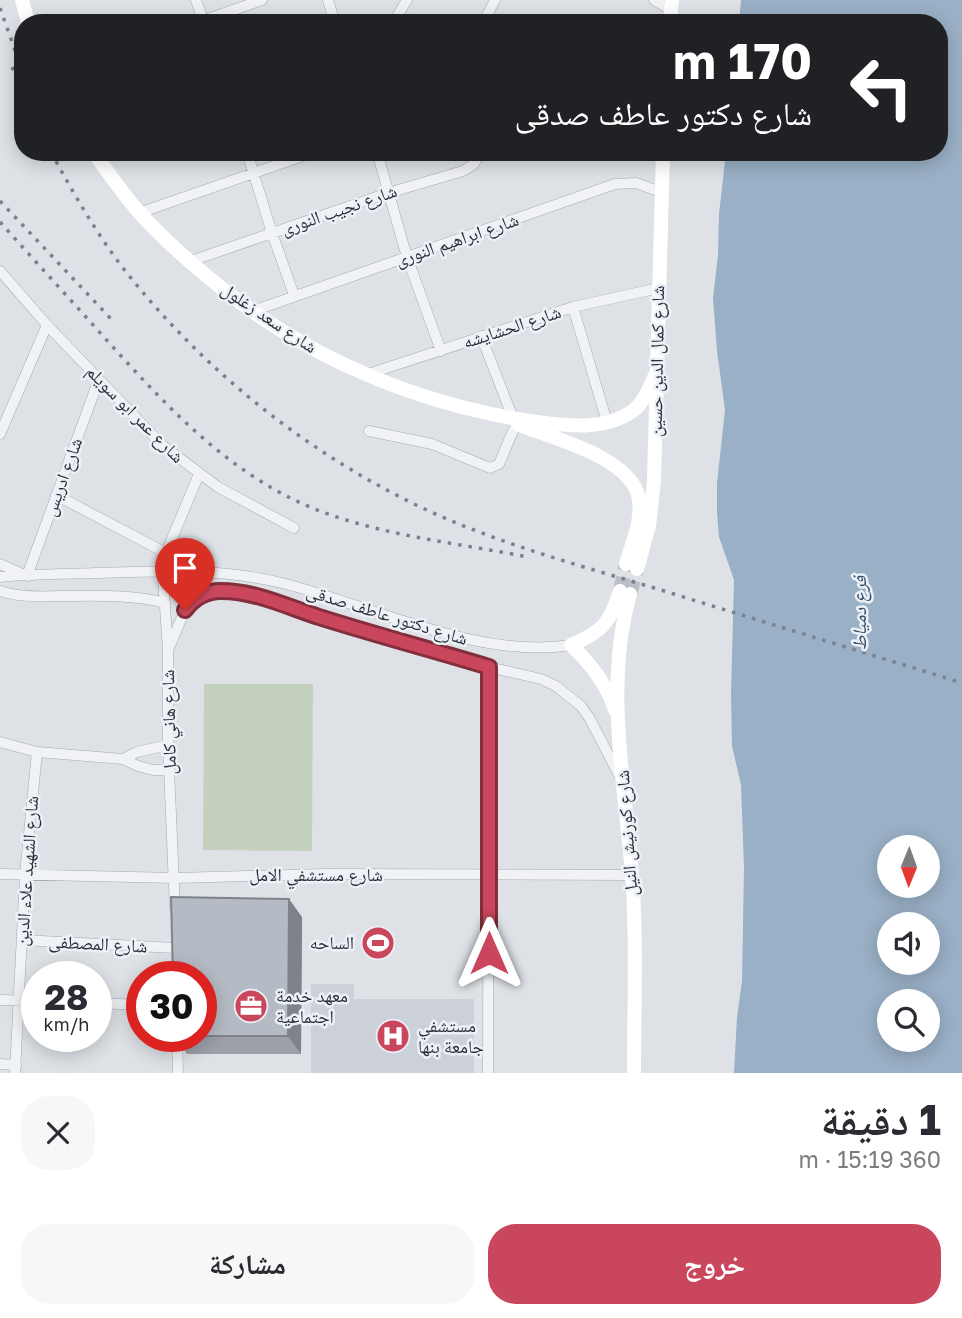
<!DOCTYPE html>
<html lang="ar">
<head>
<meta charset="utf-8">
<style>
	:root { --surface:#fff; --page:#f7f7f7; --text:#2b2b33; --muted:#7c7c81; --accent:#ca465c }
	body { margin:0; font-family:"Golos Text","Noto Naskh Arabic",sans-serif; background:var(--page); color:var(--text); direction:rtl; height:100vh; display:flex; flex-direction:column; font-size:26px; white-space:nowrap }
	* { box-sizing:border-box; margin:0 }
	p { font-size:23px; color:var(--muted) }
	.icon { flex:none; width:38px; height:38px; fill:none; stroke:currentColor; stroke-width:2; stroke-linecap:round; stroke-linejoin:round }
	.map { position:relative; height:1073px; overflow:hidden; direction:ltr }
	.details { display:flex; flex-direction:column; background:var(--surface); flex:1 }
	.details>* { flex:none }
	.guide { position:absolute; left:14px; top:14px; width:934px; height:147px; border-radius:28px; box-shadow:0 4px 18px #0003; direction:rtl; background:#202124; color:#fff; overflow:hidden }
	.needle { width:46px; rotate:181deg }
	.buttons { position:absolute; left:877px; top:835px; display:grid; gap:14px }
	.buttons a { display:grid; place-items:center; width:63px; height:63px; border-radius:50%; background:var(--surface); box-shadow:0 4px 18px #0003; font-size:35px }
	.speed { position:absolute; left:21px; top:961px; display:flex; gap:14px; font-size:35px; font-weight:700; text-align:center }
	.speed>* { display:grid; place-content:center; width:91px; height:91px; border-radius:50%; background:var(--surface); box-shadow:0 4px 18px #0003; line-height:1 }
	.speed small { font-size:18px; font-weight:400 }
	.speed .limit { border:10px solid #d22; background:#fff; color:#111 }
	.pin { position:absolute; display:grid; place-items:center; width:60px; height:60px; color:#fff; margin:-72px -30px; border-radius:50% 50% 50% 0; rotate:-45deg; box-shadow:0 0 7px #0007 }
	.pin .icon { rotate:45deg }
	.me { position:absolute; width:77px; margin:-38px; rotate:0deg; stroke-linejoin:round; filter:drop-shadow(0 0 5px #0008) }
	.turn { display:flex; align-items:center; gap:24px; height:147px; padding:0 21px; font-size:32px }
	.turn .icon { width:91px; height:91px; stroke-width:2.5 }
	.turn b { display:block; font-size:49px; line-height:60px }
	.round { display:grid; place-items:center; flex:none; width:74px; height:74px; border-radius:28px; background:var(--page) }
	.head { display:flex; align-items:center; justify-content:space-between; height:119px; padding:0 21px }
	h1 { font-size:42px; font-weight:700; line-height:52px }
	.cta { display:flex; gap:14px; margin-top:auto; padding:14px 21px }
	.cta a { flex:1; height:80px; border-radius:28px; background:var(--accent); color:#fff; font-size:28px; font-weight:700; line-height:80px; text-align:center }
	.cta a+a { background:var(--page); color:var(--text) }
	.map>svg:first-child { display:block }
</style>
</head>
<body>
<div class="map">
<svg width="962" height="1073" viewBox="0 0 962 1073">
	<rect width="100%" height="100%" fill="#dee2e7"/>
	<path fill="#ccd1d9" d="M311 984H354V999H474V1073H311Z"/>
	<path fill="#c4d1bf" d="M204 684H313L312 851 203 850Z"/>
	<path fill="#9ab0c6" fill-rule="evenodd" d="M741 0H962V1073H734L737 1017 742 981 744 867 741 785 732 746 731 694 734 580 719 537 717 513V483L725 410 717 351 713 298 718 255 719 214 726 152H940V23H739ZM889 847H928V886H889ZM889 924H928V962H889ZM889 1001H928V1040H889Z"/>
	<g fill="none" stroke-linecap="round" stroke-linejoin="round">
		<path stroke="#babec5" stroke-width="14" stroke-dasharray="14 7" stroke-linecap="butt" d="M620 591 626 564
			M630 594 637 569"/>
		<defs>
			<path id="street" d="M196 0 204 23
				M328 0 335 23
				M654 0 671 10
				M196 23 262 0
				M393 23 407 0
				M483 23 495 0
				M247 152 272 233 294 295
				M377 152 407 257 441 351
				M139 213 314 152
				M191 261 388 193 463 171 474 164 480 152
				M0 271 47 325 162 445 218 487 294 528
				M573 307 607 422
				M253 311 615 184 636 183 661 192
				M481 336 513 418
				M368 374 573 307 659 288
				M369 431 432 444 490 468 499 464 516 424
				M0 434 47 325
				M56 495 166 553
				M0 564 27 576 99 379
				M0 577C32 574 64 574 96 573 158 571 221 568 282 583 370 605 480 660 571 645
				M0 591C18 597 41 597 60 596 95 596 132 594 165 603
				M168 650 185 610 200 596 220 590 269 599 319 617 489 667 541 679 556 686 581 706 590 719 619 775
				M0 742 37 752 123 759 138 766 153 770H169
				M123 759 137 752 168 745
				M0 874 175 878 327 874 632 875
				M175 909 168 745V650L163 578 166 553 199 474
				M22 940 175 948
				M0 1000 37 1001
				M96 1003 142 1005
				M177 1036 178 1073
				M0 1064 16 1065
				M15 1073 25 875 37 752
				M488 1073 489 667"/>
		</defs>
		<use href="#street" stroke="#a4a9b1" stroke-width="11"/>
		<use href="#street" stroke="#f1f2f6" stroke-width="10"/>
		<path stroke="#fff" stroke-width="14" d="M22 0 28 23
			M670 23 672 0
			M93 152C108 172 122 193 138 211 162 238 195 267 224 290 313 361 424 406 537 422 569 426 606 431 634 410 646 400 651 383 658 369
			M519 425C551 437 628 457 638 495 644 517 632 543 626 564
			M637 569 649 526 654 480 663 152
			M630 594C604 685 625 783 632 875 637 941 634 1008 634 1073
			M615 710C607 684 591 664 571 645 602 632 610 623 620 591"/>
		<path stroke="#788290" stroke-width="3.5" stroke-dasharray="3.5 7" stroke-linecap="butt" d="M0 8 23 73
			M12 67 23 90
			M51 152C72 191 94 229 120 264 203 372 316 461 440 516 515 549 596 570 674 594 770 624 866 653 962 683
			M0 201 113 321
			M0 222C34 260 69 298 103 336 169 409 235 482 331 515 394 537 462 544 528 557"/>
	</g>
	<path fill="#9ca1a9" d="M302 917 301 1054H187L175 1036Z"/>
	<path fill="#7f8389" d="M289 899 302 917 301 1054 288 1036Z"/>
	<path fill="#b5bbc4" stroke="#7f8389" stroke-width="2" d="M171 897 289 899 288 1036H175H201V976H173Z"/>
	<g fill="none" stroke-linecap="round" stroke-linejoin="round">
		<defs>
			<path id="route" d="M185 610C194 598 206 591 221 591 255 591 288 607 319 617 376 635 433 650 489 667V953"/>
		</defs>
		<use href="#route" stroke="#832e3c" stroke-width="18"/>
		<use href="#route" stroke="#ca465c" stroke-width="12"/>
	</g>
	<defs>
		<symbol id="stadium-disc" viewBox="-11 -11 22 22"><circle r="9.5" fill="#ca465c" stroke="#edf1f5"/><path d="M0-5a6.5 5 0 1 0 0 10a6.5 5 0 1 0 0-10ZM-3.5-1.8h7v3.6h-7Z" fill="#fff"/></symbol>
		<symbol id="office-disc" viewBox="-11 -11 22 22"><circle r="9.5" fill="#ca465c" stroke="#edf1f5"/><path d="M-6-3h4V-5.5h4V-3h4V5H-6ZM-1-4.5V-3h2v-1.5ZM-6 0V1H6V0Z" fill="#fff"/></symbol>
		<symbol id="hospital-disc" viewBox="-11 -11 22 22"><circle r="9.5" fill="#ca465c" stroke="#edf1f5"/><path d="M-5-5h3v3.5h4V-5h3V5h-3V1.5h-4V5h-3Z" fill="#fff"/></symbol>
	</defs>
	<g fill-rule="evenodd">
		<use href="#stadium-disc" x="359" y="924" width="38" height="38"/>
		<use href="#office-disc" x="232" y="987" width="38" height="38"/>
		<use href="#hospital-disc" x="374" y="1017" width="38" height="38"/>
	</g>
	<g text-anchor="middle" stroke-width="5" stroke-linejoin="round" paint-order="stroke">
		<g font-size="18" fill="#28303d" stroke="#edf1f5">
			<text transform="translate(339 210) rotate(-19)" y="6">شارع نجيب النورى</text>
			<text transform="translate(457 240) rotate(-19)" y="6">شارع ابراهيم النورى</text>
			<text transform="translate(269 318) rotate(34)" y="6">شارع سعد زغلول</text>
			<text transform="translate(512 327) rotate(-18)" y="6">شارع الحشايشه</text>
			<text transform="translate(657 361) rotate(-89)" y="6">شارع كمال الدين حسين</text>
			<text transform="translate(135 414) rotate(45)" y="6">شارع عمر ابو سويلم</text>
			<text transform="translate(63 477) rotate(-70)" y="6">شارع ادريس</text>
			<text transform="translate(387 615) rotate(17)" y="6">شارع دكتور عاطف صدقى</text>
			<text transform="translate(169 722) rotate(-91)" y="6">شارع هاني كامل</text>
			<text transform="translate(627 833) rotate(-94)" y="6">شارع كورنيش النيل</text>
			<text transform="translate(27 871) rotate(-86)" y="6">شارع الشهيد علاء الدين</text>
			<text x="316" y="881">شارع مستشفي الامل</text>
			<text transform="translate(98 944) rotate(3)" y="6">شارع المصطفى</text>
		</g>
		<g font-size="18" fill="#28303d" stroke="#edf1f5" text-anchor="start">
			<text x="354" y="949" text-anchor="end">الساحه</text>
			<text x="276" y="1002">معهد خدمة<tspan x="276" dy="21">اجتماعية</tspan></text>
			<text x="418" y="1032">مستشفي<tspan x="418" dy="21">جامعة بنها</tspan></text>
		</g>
		<g font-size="19" font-style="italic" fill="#335070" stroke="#edf1f5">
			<text transform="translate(859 613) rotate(-90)" y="7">فرع دمياط</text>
		</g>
	</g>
</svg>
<div class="buttons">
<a><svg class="needle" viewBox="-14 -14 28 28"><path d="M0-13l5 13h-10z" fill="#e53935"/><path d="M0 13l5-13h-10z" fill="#7c7c81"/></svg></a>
<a><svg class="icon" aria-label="sound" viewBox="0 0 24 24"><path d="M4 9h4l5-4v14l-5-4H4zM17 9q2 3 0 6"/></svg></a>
<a><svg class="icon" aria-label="search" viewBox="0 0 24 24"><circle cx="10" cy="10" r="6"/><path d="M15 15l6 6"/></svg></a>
</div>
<div class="speed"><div>28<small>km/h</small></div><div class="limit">30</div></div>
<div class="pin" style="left:185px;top:610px;background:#d93025"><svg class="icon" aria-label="arrive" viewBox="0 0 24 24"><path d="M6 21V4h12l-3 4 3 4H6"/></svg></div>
<svg class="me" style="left:489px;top:953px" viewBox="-20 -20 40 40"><path d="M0-17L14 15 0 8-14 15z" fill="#ca465c" stroke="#fff" stroke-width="4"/></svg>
<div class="guide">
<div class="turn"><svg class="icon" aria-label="left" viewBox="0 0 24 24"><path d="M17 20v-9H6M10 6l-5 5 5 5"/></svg><div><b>170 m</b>شارع دكتور عاطف صدقى</div></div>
</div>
</div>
<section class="details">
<div class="head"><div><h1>1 دقيقة</h1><p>360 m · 15:19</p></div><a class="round"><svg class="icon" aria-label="close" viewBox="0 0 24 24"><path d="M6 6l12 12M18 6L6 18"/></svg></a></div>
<div class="cta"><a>خروج</a><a>مشاركة</a></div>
</section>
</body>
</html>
